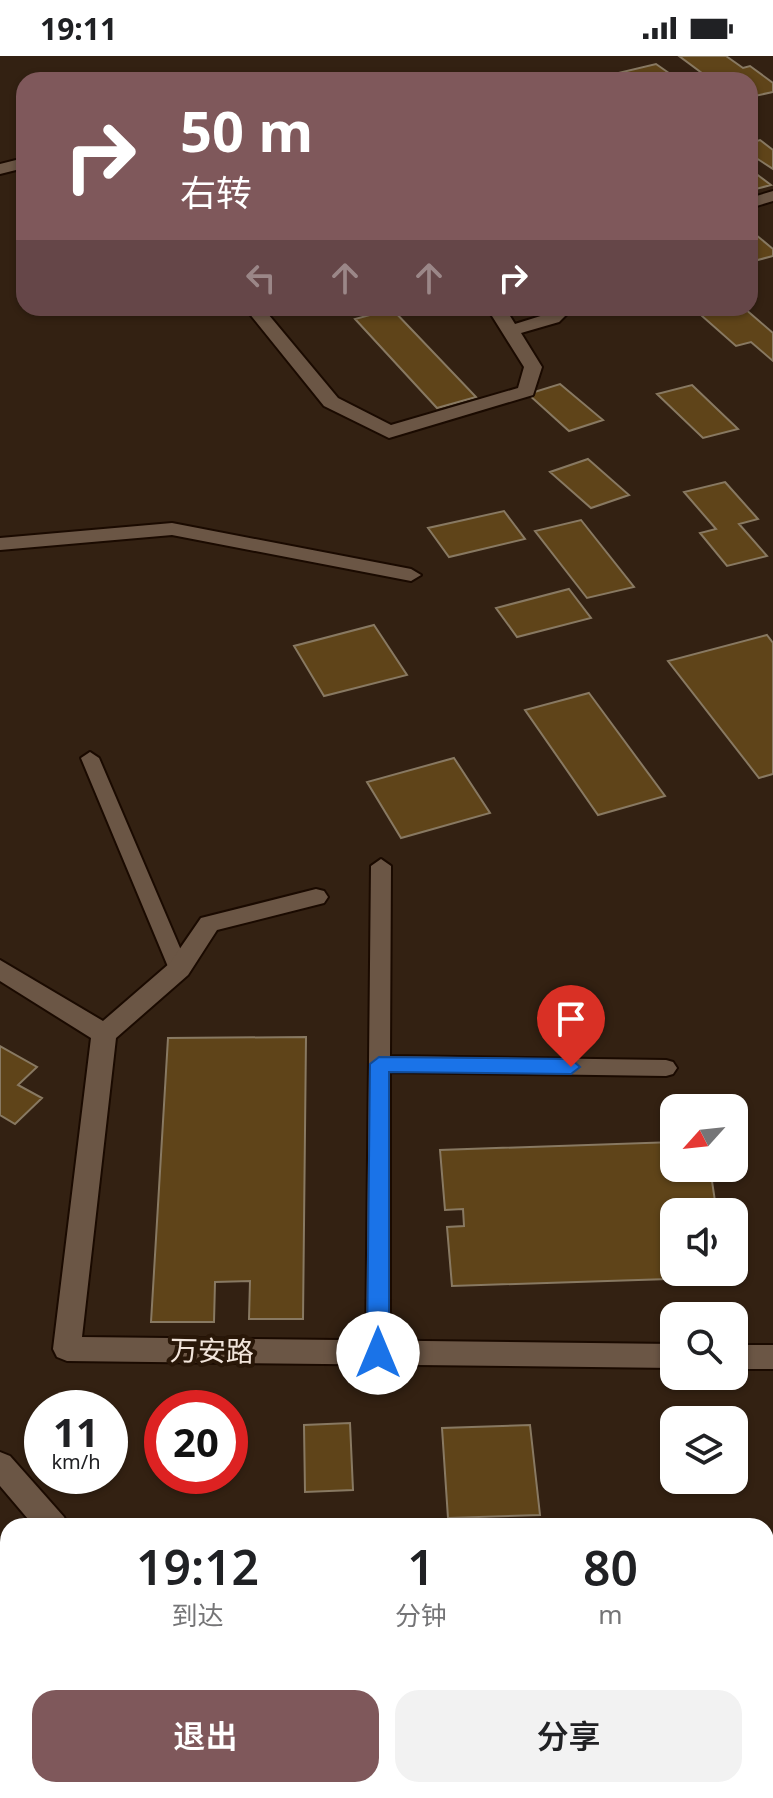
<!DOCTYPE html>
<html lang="zh">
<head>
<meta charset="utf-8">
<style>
	:root { --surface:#fff; --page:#f2f2f2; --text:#202124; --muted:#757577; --accent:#7f585b }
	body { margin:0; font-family:"Noto Sans","Noto Sans SC",sans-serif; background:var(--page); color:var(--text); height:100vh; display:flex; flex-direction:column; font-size:30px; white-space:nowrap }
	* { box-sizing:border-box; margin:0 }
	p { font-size:26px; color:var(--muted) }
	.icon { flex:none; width:44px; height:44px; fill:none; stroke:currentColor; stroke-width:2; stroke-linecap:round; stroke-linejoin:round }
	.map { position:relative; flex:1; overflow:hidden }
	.panel { position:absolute; left:0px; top:1462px; width:774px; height:280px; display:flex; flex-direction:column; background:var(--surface); border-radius:24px 24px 0 0; box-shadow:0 2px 6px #0004 }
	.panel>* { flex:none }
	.banner { position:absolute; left:16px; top:16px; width:742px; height:244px; border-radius:24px; box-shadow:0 2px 6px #0004; background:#7f585b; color:#fff; overflow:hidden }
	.needle { width:52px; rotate:243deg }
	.fabs { position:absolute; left:660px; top:1038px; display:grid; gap:16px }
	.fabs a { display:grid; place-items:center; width:88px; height:88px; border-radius:16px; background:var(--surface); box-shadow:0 2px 6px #0004; font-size:40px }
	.speed { position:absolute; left:24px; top:1334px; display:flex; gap:16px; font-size:40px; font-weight:700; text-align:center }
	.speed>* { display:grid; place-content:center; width:104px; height:104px; border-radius:50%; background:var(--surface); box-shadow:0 2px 6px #0004; line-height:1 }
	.speed small { font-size:20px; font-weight:400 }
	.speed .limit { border:12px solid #d22; background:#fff; color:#111 }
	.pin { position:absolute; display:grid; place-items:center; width:68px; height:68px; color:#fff; margin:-82px -34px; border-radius:50% 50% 50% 0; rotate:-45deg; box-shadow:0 0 8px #0007 }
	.pin .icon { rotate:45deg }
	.me { position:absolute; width:88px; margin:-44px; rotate:0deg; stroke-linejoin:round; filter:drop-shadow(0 0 6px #0008) }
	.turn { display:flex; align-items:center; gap:28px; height:168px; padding:0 32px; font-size:36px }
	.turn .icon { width:104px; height:104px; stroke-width:2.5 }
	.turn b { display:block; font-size:56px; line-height:68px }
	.lanes { display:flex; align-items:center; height:76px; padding:0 32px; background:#0003; justify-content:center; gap:40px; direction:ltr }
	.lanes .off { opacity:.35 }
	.eta { display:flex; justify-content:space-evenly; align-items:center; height:136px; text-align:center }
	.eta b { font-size:48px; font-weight:600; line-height:56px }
	.primary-button { display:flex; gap:16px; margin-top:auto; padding:16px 32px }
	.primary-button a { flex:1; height:92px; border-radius:24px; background:var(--accent); color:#fff; font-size:32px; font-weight:600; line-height:92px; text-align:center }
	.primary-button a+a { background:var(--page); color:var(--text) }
	.status { display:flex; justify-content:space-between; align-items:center; height:56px; padding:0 40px; background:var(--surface); direction:ltr }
	.status svg { height:22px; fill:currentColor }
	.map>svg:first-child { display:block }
</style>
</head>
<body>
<div class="status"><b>19:11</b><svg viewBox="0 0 49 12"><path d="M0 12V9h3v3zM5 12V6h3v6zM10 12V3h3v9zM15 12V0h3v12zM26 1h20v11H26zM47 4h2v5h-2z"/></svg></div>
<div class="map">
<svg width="773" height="1742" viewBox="0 0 773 1742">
	<rect width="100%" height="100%" fill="#332112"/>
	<path fill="#5f4419" stroke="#887962" stroke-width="2" d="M679 0H726L743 12 750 10 773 27V36L750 41V24L710 23Z
		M656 8 676 22 589 24Z
		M760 84 773 94V113L750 98V87Z
		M750 113 759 120 771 129 756 133 750 128Z
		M750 174 773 193V200L750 206Z
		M693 252H744L773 277V305L751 286 736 290Z
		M392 253 476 341 437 352 355 263Z
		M560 328 603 364 569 375 528 338Z
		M692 329 738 373 703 382 657 338Z
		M588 403 629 439 591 452 550 416Z
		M725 426 758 463 739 468 767 500 727 510 700 477 716 473 684 436Z
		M504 455 525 483 449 501 428 472Z
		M581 464 634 531 587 542 535 475Z
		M569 533 591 562 517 581 496 552Z
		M374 569 407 619 324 640 294 590Z
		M767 579 773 587V718L759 722 668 605Z
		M589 637 665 740 598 759 525 654Z
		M454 702 490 757 401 782 367 726Z
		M306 981 303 1263H249L250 1225 215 1226 214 1266H151L168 982Z
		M0 990 37 1011 18 1029 42 1042 15 1068 0 1059Z
		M674 1086V1112H710L715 1145 673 1146 674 1216H698L699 1222 452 1230 447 1171 464 1170 463 1153 445 1154 440 1094Z
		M350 1367 353 1434 305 1436 304 1369Z
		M530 1369 540 1459 448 1462 442 1372Z"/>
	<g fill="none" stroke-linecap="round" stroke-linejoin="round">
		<defs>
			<path id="lane" d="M90 696 99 702 189 913 186 918H172L169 913 81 702Z
				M381 803 391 810 390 1000 666 1004 673 1006 677 1012 673 1018 666 1020 390 1016V1297L386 1304 378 1307 370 1304 366 1297 371 810Z"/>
			<path id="street" d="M24 102V112L0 118V108Z
				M773 135V145L750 152V142Z
				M245 252H263L338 342 391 369 518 332 524 311 487 252H505L515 268 547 258 554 252H573L559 266 521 277 542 311 533 339 389 382 324 350Z
				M172 467 411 513 421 519 411 525 172 479 0 494V482Z
				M316 833 324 835 328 841 324 847 217 874 188 919 116 982 82 1281 674 1288V1312L67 1305 57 1301 53 1293 91 982 0 925V904L103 965 170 907 201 862Z
				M734 1289H773V1313H734Z
				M0 1396 10 1400 64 1461 68 1470H34L0 1430Z
				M183 1734H215L218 1742H186Z
				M390 1734H434L431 1742H387Z"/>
			<path id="highway" d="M0 1581 8 1584V1624L0 1621Z
				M58 1734H90L93 1742H61Z"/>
		</defs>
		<use href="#lane" stroke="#1a0a00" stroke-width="4"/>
		<use href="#street" stroke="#1a0a00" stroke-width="4"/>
		<use href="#highway" stroke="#1a0a00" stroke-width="4"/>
		<use href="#lane" fill="#6b5645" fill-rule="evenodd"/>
		<use href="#street" fill="#6b5645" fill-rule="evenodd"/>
		<use href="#highway" fill="#d4789b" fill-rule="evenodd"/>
	</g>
	<path fill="#1a73e8" stroke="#114b97" stroke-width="2" d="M379 1001 571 1003 580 1011 571 1018 389 1016V1297L385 1303 378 1306 370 1303 367 1297 370 1008Z"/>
	<g text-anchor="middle" stroke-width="8" stroke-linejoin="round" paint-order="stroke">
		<g font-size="28" fill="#f2e5db" stroke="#291708">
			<text transform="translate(212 1295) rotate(1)" y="10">万安路</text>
		</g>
	</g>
</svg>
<div class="fabs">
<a><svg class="needle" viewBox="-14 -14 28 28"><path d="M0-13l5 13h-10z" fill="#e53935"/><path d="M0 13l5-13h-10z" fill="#757577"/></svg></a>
<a><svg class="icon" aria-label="sound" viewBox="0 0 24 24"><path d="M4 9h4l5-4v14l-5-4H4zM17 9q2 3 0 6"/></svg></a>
<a><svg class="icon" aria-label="search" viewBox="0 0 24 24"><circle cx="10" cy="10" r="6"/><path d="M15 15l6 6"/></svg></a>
<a><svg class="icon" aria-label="layers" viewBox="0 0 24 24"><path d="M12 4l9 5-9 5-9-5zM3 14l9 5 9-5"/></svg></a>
</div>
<div class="speed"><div>11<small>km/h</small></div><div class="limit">20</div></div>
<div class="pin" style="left:571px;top:1011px;background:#d93025"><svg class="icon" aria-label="arrive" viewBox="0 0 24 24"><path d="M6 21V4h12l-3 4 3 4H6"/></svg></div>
<svg class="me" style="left:378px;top:1297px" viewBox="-20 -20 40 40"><circle r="19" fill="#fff"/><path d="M0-13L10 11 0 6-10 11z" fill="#1a73e8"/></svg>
<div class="banner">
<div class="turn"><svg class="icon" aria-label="right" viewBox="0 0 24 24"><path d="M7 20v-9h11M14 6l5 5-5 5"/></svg><div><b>50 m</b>右转</div></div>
<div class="lanes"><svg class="icon off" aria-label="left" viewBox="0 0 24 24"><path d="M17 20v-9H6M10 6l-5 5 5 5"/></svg><svg class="icon off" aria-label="ahead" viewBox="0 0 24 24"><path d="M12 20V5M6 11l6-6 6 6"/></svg><svg class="icon off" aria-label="ahead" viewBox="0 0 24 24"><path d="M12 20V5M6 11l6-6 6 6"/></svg><svg class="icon" aria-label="right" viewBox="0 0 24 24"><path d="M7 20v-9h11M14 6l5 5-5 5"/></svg></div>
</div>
<section class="panel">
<div class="eta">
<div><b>19:12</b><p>到达</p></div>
<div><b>1</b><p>分钟</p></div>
<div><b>80</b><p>m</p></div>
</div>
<div class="primary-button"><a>退出</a><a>分享</a></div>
</section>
</div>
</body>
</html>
